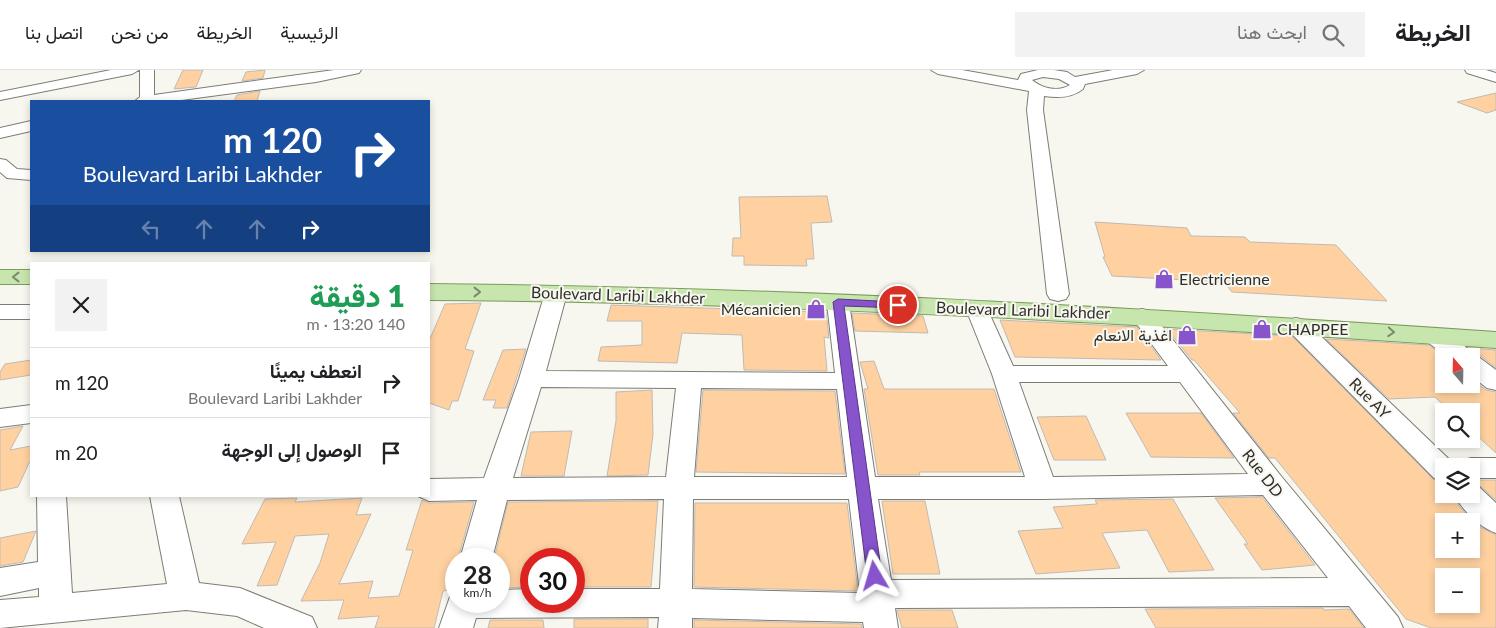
<!DOCTYPE html>
<html lang="ar">
<head>
<meta charset="utf-8">
<style>
	:root { --surface:#fff; --page:#f2f2f2; --text:#202124; --muted:#757577; --line:#e0e0e0 }
	body { margin:0; font-family:Lato,Vazirmatn,sans-serif; background:var(--page); color:var(--text); direction:rtl; height:100vh; display:flex; flex-direction:column; font-size:19px; white-space:nowrap }
	* { box-sizing:border-box; margin:0 }
	p { font-size:16px; color:var(--muted) }
	.icon { flex:none; width:28px; height:28px; fill:none; stroke:currentColor; stroke-width:2; stroke-linecap:round; stroke-linejoin:round }
	.map { position:relative; flex:1; overflow:hidden; direction:ltr }
	.drawer { position:absolute; left:30px; top:192px; width:400px; height:235px; display:flex; flex-direction:column; background:var(--surface); border-radius:0px; box-shadow:0 2px 8px #0003; direction:rtl }
	.drawer>* { flex:none }
	.guide { position:absolute; left:30px; top:30px; width:400px; height:152px; border-radius:0px; box-shadow:0 2px 8px #0003; direction:rtl; background:#1a4fa0; color:#fff; overflow:hidden }
	.needle { width:32px; rotate:340deg }
	.tools { position:absolute; left:1435px; top:278px; display:grid; gap:10px }
	.tools a { display:grid; place-items:center; width:45px; height:45px; border-radius:0px; background:var(--surface); box-shadow:0 2px 8px #0003; font-size:25px }
	.speed { position:absolute; left:445px; top:478px; display:flex; gap:10px; font-size:25px; font-weight:700; text-align:center }
	.speed>* { display:grid; place-content:center; width:65px; height:65px; border-radius:50%; background:var(--surface); box-shadow:0 2px 8px #0003; line-height:1 }
	.speed small { font-size:12px; font-weight:400 }
	.speed .limit { border:8px solid #d22; background:#fff; color:#111 }
	.pin { position:absolute; display:grid; place-items:center; width:42px; height:42px; color:#fff; margin:-21px; border:2px solid #fff; border-radius:50%; box-shadow:0 1px 5px #0007 }
	.me { position:absolute; width:55px; margin:-28px; rotate:353deg; stroke-linejoin:round; filter:drop-shadow(0 0 4px #0008) }
	.turn { display:flex; align-items:center; gap:18px; height:105px; padding:0 25px; font-size:22px }
	.turn .icon { width:65px; height:65px; stroke-width:2.5 }
	.turn b { display:block; font-size:35px; line-height:42px }
	.lanes { display:flex; align-items:center; height:48px; padding:0 25px; background:#0003; justify-content:center; gap:25px; direction:ltr }
	.lanes .off { opacity:.35 }
	.round { display:grid; place-items:center; flex:none; width:52px; height:52px; border-radius:0px; background:var(--page) }
	.head { display:flex; align-items:center; justify-content:space-between; height:85px; padding:0 25px }
	h1 { font-size:30px; font-weight:800; line-height:38px; color:#1e9e55 }
	ul { padding:0; list-style:none }
	li { display:flex; align-items:center; gap:15px; height:70px; padding:0 25px; border-top:1px solid var(--line) }
	li div { flex:1 }
	li b { display:block; font-size:19px }
	li em { font-style:normal }
	header { display:flex; align-items:center; gap:30px; box-sizing:border-box; height:70px; padding:0 25px; background:var(--surface); border-bottom:1px solid var(--line) }
	header strong { font-size:24px }
	nav { display:flex; gap:28px; margin-inline-start:auto; font-size:18px }
	.search { width:350px; height:45px; background:var(--page); display:flex; align-items:center; gap:12px; box-sizing:border-box; padding:0 18px; border-radius:0px; color:var(--muted); font-size:19px }
	.map>svg:first-child { display:block }
</style>
</head>
<body>
<header>
<strong>الخريطة</strong>
<div class="search"><svg class="icon" aria-label="search" viewBox="0 0 24 24"><circle cx="10" cy="10" r="6"/><path d="M15 15l6 6"/></svg>ابحث هنا</div>
<nav><a>الرئيسية</a><a>الخريطة</a><a>من نحن</a><a>اتصل بنا</a></nav>
</header>
<div class="map">
<svg width="1496" height="558" viewBox="0 0 1496 558">
	<rect width="100%" height="100%" fill="#f8f7ef"/>
	<path fill="#ffd1a1" stroke="#c0bab4" fill-rule="evenodd" d="M183 0H203L196 17 174 19Z
		M265 0 263 8 242 11 246 2Z
		M260 21 257 31H234L237 25Z
		M1496 23V40L1487 43 1457 32Z
		M827 126 832 152 811 153 814 189H806L807 196 744 195V186H732L733 168H741L739 127Z
		M1095 152 1187 158 1191 166 1245 167 1250 172 1336 175 1387 231 1232 222 1224 212 1112 206 1103 187H1105Z
		M481 233 465 279 474 281 458 331H452L449 340 429 333V271L445 234Z
		M611 235 826 242 829 268 824 267 827 301 744 300 742 265 682 263 677 293 598 291 601 277 642 275V251H607Z
		M852 243 923 246 928 263 855 261Z
		M1000 250 1137 257 1161 290 1015 287Z
		M1167 259 1292 266 1433 409 1444 413V424H1452L1460 437 1470 449 1482 458 1496 465V558H1431L1406 549 1275 388H1269L1233 343H1240L1194 290H1192ZM1444 451H1471V479H1444ZM1444 506H1471V534H1444Z
		M1326 269 1429 275 1444 287V314H1471V309L1486 320 1496 322V383L1471 360V341H1450L1435 327 1389 329Z
		M1469 278 1496 280V298L1481 286 1474 285Z
		M526 279 507 338H493L496 330H483L503 280Z
		M31 290V305L0 310V302L5 294Z
		M874 291 884 319H994L1021 402H919L920 405H878L864 319H868L860 292Z
		M652 320 653 364 648 405 607 406 616 351V322Z
		M703 320 835 321 845 404 696 402Z
		M1126 343H1201L1234 388 1151 387Z
		M1086 346 1106 390H1054L1037 347Z
		M23 356 10 380 31 376V392L29 393 18 417 0 421V360Z
		M572 361 564 406H521L531 362Z
		M1471 410H1496V430L1479 415 1471 412Z
		M1262 427 1315 495 1262 500 1244 474H1248L1215 428Z
		M297 428 295 432 362 428 356 445 371 444 339 514 373 511 368 528 399 526 413 480H406L422 430 429 433 474 432 458 489H456V506L453 519 443 521 434 558H375L379 546 338 549 344 530 301 531 320 493 329 464 295 466 277 515 257 516 276 472 242 474 265 429Z
		M1173 429 1214 500 1169 502 1147 460 1102 463 1120 498 1036 504 1018 461 1063 458 1053 437 1097 434 1095 430Z
		M658 431 651 517H574V489H531V517L499 518V489H494L508 432Z
		M882 431H925L940 504H893Z
		M695 433H847L858 521 694 517Z
		M36 461 23 492 0 496V468Z
		M1323 538 1324 540 1349 539 1364 558H1156L1145 539Z
		M897 540H952L958 558H902Z
		M574 549H648V558H574Z
		M490 550H543L544 558H488Z
		M694 550 861 554 862 558H694Z"/>
	<g fill="none" stroke-linecap="round" stroke-linejoin="round">
		<defs>
			<path id="minor" d="M111 0H139L132 4 0 30V22Z
				M140 0H154V25L334 0H361L359 3 316 12 174 31H135L140 27Z
				M931 0H962L1018 10 1021 4 1038 0H1054L1067 2 1075 7 1113 0H1144L1137 4 1085 14 1083 19C1072 28 1058 28 1044 26L1043 40 1069 224 1066 229 1058 231 1050 229 1047 224 1027 40 1029 21 938 4ZM1043 7 1059 9 1070 15C1058 22 1043 19 1032 10Z
				M1465 0H1486L1496 3V12L1467 3Z
				M31 51V61L0 68V58Z
				M0 89 6 90 17 99 31 100V110L7 108 0 102Z
				M556 216 564 218 567 223 546 301 835 303 827 233 830 228 838 226 846 228 849 233 875 407H1025L992 304 966 239 969 234 977 232 985 234 1013 296H1168L1131 246 1134 241 1142 239 1150 241 1281 406 1398 547 1403 558H1366L1349 536 895 538 898 558H864L863 552 692 548V558H658L659 547 476 548 473 558H439L452 521 456 520V531H499V520L531 519V531H574V519H660L664 429 507 430 492 489H460L477 430 429 431 418 426H429V409L484 408 519 309 545 223 548 218ZM1019 312H1180L1248 404 1053 407ZM541 317 676 318 666 407 513 408ZM701 318 837 319 847 407H694ZM1263 425 1328 508 891 510 878 429H1043ZM693 429H849L860 523 692 519Z
				M0 235H31V249H0Z
				M1296 248 1304 250 1454 394 1455 396H1444V411L1434 408 1288 260 1285 255 1288 250Z
				M1433 258C1446 261 1468 275 1473 287L1480 288 1496 300V320L1487 318 1471 306V286H1446L1425 270 1421 265 1425 260Z
				M31 335V353L0 357V339Z
				M1471 388H1496V408H1471V396H1458L1461 391Z
				M1471 414 1478 416 1496 433V463C1479 457 1462 440 1454 424H1471Z
				M37 426H66L72 523 167 514 150 426H179L199 513 240 518 312 547 317 558H264L237 546 186 540 0 558V530L39 527V518L0 526V498L38 492Z"/>
			<path id="major" d="M0 200H31V214H0Z
				M429 214C785 217 1141 238 1496 262V278C1141 254 785 232 429 230Z"/>
		</defs>
		<use href="#minor" stroke="#7d7c75" stroke-width="2"/>
		<use href="#major" stroke="#7a9b5d" stroke-width="2"/>
		<use href="#minor" fill="#fff" fill-rule="evenodd"/>
		<use href="#major" fill="#c7e6ad" fill-rule="evenodd"/>
	</g>
	<defs><path id="oneway-chevron" d="M-2-3.5L2.5 0L-2 3.5" fill="none" stroke-width="1.6" stroke-linecap="round" stroke-linejoin="round" transform="scale(1.25)"/></defs>
	<g stroke="#7b8a6c">
		<use href="#oneway-chevron" transform="translate(16 207) rotate(180)"/>
		<use href="#oneway-chevron" transform="translate(477 222)"/>
		<use href="#oneway-chevron" transform="translate(1391 262) rotate(4)"/>
	</g>
	<path fill="#8754cc" stroke="#583785" d="M838 229 898 232 903 235 898 238 844 236 882 506 880 511 875 512 869 511 867 506 833 232Z"/>
	<defs>
		<symbol id="shop-bare" viewBox="-9 -9 18 18"><path d="M-5-2.5h2.3a2.7 3.5 0 0 1 5.4 0H5L5.5 6h-11ZM-1.5-2.5h3a1.5 2.3 0 0 0-3 0Z" fill="#8754cc" stroke="#f8f7ef" stroke-width="2.5" paint-order="stroke"/></symbol>
	</defs>
	<g fill-rule="evenodd">
		<use href="#shop-bare" x="1150" y="195" width="28" height="28"/>
		<use href="#shop-bare" x="802" y="225" width="28" height="28"/>
		<use href="#shop-bare" x="1248" y="245" width="28" height="28"/>
		<use href="#shop-bare" x="1173" y="251" width="28" height="28"/>
	</g>
	<g text-anchor="middle" stroke-width="4" stroke-linejoin="round" paint-order="stroke">
		<g font-size="16" fill="#2f2f2c" stroke="#f8f7ef" text-anchor="start">
			<text x="1179" y="215">Electricienne</text>
			<text x="801" y="245" text-anchor="end">Mécanicien</text>
			<text x="1277" y="265">CHAPPEE</text>
			<text x="1172" y="271" text-anchor="end">اغذية الانعام</text>
		</g>
		<g font-size="16" fill="#2f2f2c" stroke="#f8f7ef">
			<text transform="translate(618 225) rotate(2)" y="6">Boulevard Laribi Lakhder</text>
			<text transform="translate(1023 240) rotate(2)" y="6">Boulevard Laribi Lakhder</text>
			<text transform="translate(1370 328) rotate(45)" y="6">Rue AY</text>
			<text transform="translate(1263 403) rotate(52)" y="6">Rue DD</text>
		</g>
	</g>
</svg>
<div class="tools">
<a><svg class="needle" viewBox="-14 -14 28 28"><path d="M0-13l5 13h-10z" fill="#e53935"/><path d="M0 13l5-13h-10z" fill="#757577"/></svg></a>
<a><svg class="icon" aria-label="search" viewBox="0 0 24 24"><circle cx="10" cy="10" r="6"/><path d="M15 15l6 6"/></svg></a>
<a><svg class="icon" aria-label="layers" viewBox="0 0 24 24"><path d="M12 4l9 5-9 5-9-5zM3 14l9 5 9-5"/></svg></a>
<a>+</a>
<a>−</a>
</div>
<div class="speed"><div>28<small>km/h</small></div><div class="limit">30</div></div>
<div class="pin" style="left:898px;top:235px;background:#d93025"><svg class="icon" aria-label="arrive" viewBox="0 0 24 24"><path d="M6 21V4h12l-3 4 3 4H6"/></svg></div>
<svg class="me" style="left:875px;top:506px" viewBox="-20 -20 40 40"><path d="M0-17L14 15 0 8-14 15z" fill="#8754cc" stroke="#fff" stroke-width="4"/></svg>
<div class="guide">
<div class="turn"><svg class="icon" aria-label="right" viewBox="0 0 24 24"><path d="M7 20v-9h11M14 6l5 5-5 5"/></svg><div><b>120 m</b>Boulevard Laribi Lakhder</div></div>
<div class="lanes"><svg class="icon off" aria-label="left" viewBox="0 0 24 24"><path d="M17 20v-9H6M10 6l-5 5 5 5"/></svg><svg class="icon off" aria-label="ahead" viewBox="0 0 24 24"><path d="M12 20V5M6 11l6-6 6 6"/></svg><svg class="icon off" aria-label="ahead" viewBox="0 0 24 24"><path d="M12 20V5M6 11l6-6 6 6"/></svg><svg class="icon" aria-label="right" viewBox="0 0 24 24"><path d="M7 20v-9h11M14 6l5 5-5 5"/></svg></div>
</div>
<section class="drawer">
<div class="head"><div><h1>1 دقيقة</h1><p>140 m · 13:20</p></div><a class="round"><svg class="icon" aria-label="close" viewBox="0 0 24 24"><path d="M6 6l12 12M18 6L6 18"/></svg></a></div>
<ul>
<li><svg class="icon" aria-label="right" viewBox="0 0 24 24"><path d="M7 20v-9h11M14 6l5 5-5 5"/></svg><div><b>انعطف يمينًا</b><p>Boulevard Laribi Lakhder</p></div><em>120 m</em></li>
<li><svg class="icon" aria-label="arrive" viewBox="0 0 24 24"><path d="M6 21V4h12l-3 4 3 4H6"/></svg><div><b>الوصول إلى الوجهة</b></div><em>20 m</em></li>
</ul>
</section>
</div>
</body>
</html>
